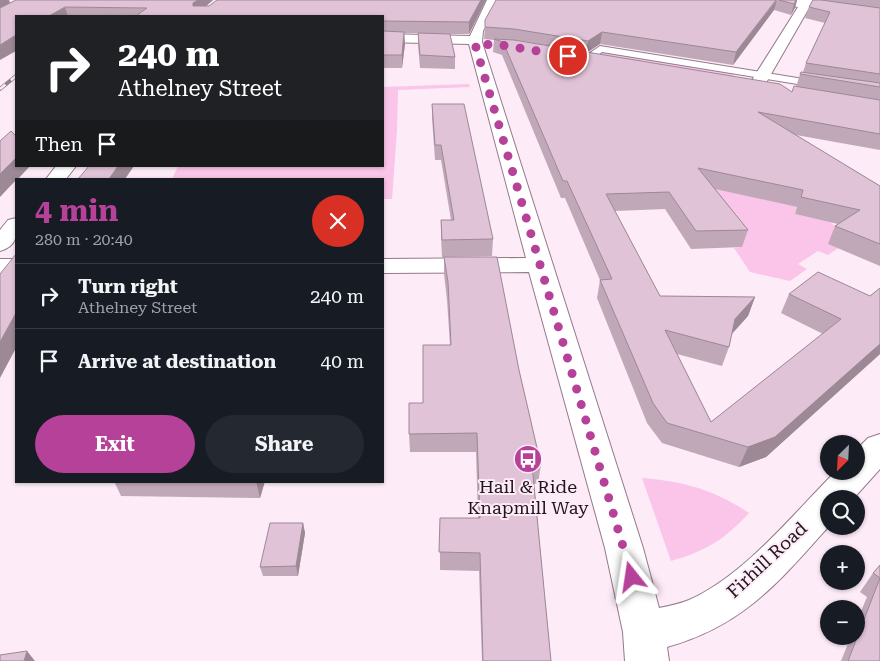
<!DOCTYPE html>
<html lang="en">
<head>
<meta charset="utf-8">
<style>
	:root { --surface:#171b24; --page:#242831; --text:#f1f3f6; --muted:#9ea1a6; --line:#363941; --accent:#b64199 }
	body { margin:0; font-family:"Roboto Serif",serif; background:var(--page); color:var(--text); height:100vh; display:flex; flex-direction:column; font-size:19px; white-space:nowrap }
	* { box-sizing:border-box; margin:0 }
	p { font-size:16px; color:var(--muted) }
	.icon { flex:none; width:28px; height:28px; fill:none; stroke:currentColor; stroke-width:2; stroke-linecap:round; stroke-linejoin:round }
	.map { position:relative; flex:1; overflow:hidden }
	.panel { position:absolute; left:15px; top:178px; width:369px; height:305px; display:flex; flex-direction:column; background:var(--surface); border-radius:0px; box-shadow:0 1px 4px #0004 }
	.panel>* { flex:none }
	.guide { position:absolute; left:15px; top:15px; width:369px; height:152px; border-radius:0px; box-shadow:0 1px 4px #0004; background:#202124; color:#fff; overflow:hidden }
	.needle { width:32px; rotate:204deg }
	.buttons { position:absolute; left:820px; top:435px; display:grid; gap:10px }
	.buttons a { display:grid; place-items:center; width:45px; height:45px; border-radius:50%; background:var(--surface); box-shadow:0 1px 4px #0004; font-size:25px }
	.pin { position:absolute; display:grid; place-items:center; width:42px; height:42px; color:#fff; margin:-21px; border:2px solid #fff; border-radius:50%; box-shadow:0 1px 5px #0007 }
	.me { position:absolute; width:55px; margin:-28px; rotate:345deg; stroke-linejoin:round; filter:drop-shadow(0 0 4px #0008) }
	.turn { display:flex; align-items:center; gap:18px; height:105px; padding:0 20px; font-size:22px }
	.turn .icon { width:65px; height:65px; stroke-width:2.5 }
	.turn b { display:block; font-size:35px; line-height:42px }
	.then { display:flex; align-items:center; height:48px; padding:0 20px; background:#0003; gap:10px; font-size:19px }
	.round { display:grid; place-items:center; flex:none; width:52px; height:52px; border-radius:26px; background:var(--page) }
	.head { display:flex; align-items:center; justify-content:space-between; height:85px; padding:0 20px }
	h1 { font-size:30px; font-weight:700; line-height:38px; color:var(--accent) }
	.button { display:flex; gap:10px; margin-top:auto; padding:10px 20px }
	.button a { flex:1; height:58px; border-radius:30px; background:var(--accent); color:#fff; font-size:20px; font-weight:700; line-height:58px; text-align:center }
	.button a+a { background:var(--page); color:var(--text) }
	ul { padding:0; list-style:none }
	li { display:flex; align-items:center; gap:15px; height:65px; padding:0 20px; border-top:1px solid var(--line) }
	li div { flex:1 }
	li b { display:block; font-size:19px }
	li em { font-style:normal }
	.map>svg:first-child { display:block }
</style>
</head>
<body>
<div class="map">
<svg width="880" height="661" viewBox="0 0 880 661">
	<rect width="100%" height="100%" fill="#fdebf7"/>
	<path fill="#fac5e8" d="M600 50 735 72 732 78 594 56Z
		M469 84 470 87 398 90 397 130 392 199H383L382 179H172L178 166H382L383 87Z
		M704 186 797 207 795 214 830 222 852 239 828 255 818 251 798 264 807 269 790 281 750 272 734 248 741 247Z
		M642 478C686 482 712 489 749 513 724 540 706 551 671 561Z"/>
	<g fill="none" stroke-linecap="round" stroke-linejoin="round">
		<defs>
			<path id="lane" d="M600 46 822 82 827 85 822 88 602 52 590 61H584V57Z"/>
			<path id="street" d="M487 0H499L483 31 482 42 643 548 659 608C669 606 679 604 689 600 745 575 793 514 836 471H856V450L868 438 880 434V469L853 499H829V526C779 582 743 626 667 647L669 661H625L623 632 605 548 529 272 382 273V259L526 258 469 44 382 42V34L470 36Z
				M767 0H814L813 2 880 10V18L809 8 763 88 761 91H749L747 88 798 7 773 3Z
				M56 166H76L66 179H46Z
				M16 218C17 234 18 246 0 251V230L8 220Z
				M0 259H16V273H0Z"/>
		</defs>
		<use href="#lane" stroke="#94798b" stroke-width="2"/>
		<use href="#street" stroke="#94798b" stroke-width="2"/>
		<use href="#lane" fill="#fff" fill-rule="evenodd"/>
		<use href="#street" fill="#fff" fill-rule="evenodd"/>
		<defs>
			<path id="rail" d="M0 89 16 76"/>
		</defs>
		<use href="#rail" stroke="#8f818b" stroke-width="4"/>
		<use href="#rail" stroke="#fdebf7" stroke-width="2.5" stroke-dasharray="7" stroke-linecap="butt"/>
	</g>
	<path fill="#c1a8b8" d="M9 0 10 3 213 0 206 6 486 0 469 34H450L455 57V69L420 68 418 45V33H404L405 44 402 68H382V16H16L0 60Z
		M496 0H797L795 8 791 15 774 10 733 65 600 44 588 52 792 92 796 87 800 74 803 72 806 63 825 23 805 18 809 7 813 0H880V150L796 135 880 186V266L828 244 835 226 838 224 795 214 797 207 715 189 748 230 742 247 691 249 665 209 615 211 660 296 755 297 748 316 731 335 729 347 722 366 677 354 711 422 823 334 781 313 789 294 870 296 880 288V354L766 457 739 467 662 443 647 423 597 298 600 280 565 198H561L502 55 493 52 494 40 484 39 485 27Z
		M432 104 493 239 492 256 442 257 441 237V220H451L441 160H435L432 118Z
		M444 257 519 370 541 465 538 483 534 484 551 661H482L479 571 440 570V518H478L476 452H410L409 434 450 345 447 300 444 274Z
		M114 481H265L260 498 121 496Z
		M303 523 305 533 298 576H263L260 567Z
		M880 565V661H841L851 636H856V623L867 597 860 592 873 573Z"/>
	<path fill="#9d8896" d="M0 0H9L10 4 0 10Z
		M198 0H213L196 15 193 6V3Z
		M481 0H486L469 34V22Z
		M777 0 774 10 733 65 736 52Z
		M796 0H797L795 8 791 15 794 4Z
		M65 7 68 16H49Z
		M404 32 405 44 402 68V55Z
		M602 32 600 44 586 53 588 41Z
		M16 35V51L0 60V45Z
		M16 158V166H30L18 179H16V180L0 197V174Z
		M118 166H134L125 179H109Z
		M755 297 748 316 728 338 735 319Z
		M16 313V348L0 378V342Z
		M880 344V354L766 457 739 467 748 447Z
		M256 481H265L260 498Z
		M303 523 305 533 298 576 296 566Z
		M27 651 35 661H24Z"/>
	<path fill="#e0c3d6" stroke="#9d8896" d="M16 0H198L193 3V6H209L217 0H481L469 22 382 21V16H136L147 8 65 7 49 16H16V35L0 45V8Z
		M496 0H776L736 52 602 32 588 41 514 29 485 27V20Z
		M779 0H796L794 4Z
		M813 0H821L880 8V74L806 63 830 12 809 7Z
		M382 31 404 32 402 55H382Z
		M418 33 450 34 455 57 420 55Z
		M494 39 514 40 780 84 792 92 794 86 880 100V134L758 112 880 186V244L835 226 860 210 801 197 803 190 698 168 748 230 696 231 669 192 606 194 660 296 755 297 735 319 729 347 665 330 711 422 841 319 789 294 818 272 870 296 880 288V344L775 437 748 447 667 423 653 403 600 280 612 279 567 181H563L503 42Z
		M801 72 880 83V87L800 74Z
		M432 104H464L493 239 442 240 441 220H454L441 145H435Z
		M11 131 16 136V158L0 174V141Z
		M89 166H118L109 179H78Z
		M16 254V313L0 342V274Z
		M444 257H497L519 370 541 465H532L551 661H483L480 553 439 552 440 518H480L477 433 409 434V403H423V345H451L448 282Z
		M270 523H303L296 566 260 567Z
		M880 565V578L873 573Z
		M880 578V661H848Z
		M27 651 24 661H0V655Z"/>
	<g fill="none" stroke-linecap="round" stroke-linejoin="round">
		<path stroke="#b64199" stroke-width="9" stroke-dasharray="0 16.2" d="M568 56 501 45 475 44 632 577"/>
	</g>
	<defs>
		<symbol id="bus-disc" viewBox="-11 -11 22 22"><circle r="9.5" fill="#b64199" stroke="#fdebf7"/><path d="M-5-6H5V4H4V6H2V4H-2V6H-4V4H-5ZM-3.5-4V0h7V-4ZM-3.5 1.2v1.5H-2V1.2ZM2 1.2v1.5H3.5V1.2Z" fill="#fff"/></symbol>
	</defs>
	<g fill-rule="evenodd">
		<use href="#bus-disc" x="512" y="443" width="32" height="32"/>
	</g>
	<g text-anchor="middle" stroke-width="4" stroke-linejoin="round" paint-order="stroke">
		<g font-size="18" fill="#1f151c" stroke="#fdebf7">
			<text x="528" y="493">Hail &amp; Ride<tspan x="528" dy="21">Knapmill Way</tspan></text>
		</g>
		<g font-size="18" fill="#1f151c" stroke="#fdebf7">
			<text transform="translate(767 560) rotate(-43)" y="6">Firhill Road</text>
		</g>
	</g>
</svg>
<div class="buttons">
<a><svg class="needle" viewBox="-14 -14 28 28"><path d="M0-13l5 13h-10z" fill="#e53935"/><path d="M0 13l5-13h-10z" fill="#9ea1a6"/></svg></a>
<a><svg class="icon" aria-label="search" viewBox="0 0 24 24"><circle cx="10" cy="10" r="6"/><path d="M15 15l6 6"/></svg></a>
<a>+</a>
<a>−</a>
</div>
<div class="pin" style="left:568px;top:56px;background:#d93025"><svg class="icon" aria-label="arrive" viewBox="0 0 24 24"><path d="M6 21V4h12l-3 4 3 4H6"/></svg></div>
<svg class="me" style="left:632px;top:577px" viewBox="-20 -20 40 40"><path d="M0-17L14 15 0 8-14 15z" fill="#b64199" stroke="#fff" stroke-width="4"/></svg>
<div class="guide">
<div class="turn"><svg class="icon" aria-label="right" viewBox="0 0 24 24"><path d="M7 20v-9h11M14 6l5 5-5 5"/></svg><div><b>240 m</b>Athelney Street</div></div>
<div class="then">Then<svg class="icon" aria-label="arrive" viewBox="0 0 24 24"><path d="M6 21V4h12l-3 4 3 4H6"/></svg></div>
</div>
<section class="panel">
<div class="head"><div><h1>4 min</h1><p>280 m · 20:40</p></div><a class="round" style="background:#d93025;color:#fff"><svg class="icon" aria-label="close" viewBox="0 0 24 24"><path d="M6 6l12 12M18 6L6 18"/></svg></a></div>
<ul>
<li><svg class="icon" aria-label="right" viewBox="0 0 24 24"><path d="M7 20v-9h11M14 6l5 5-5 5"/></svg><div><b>Turn right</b><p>Athelney Street</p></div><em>240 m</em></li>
<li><svg class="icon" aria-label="arrive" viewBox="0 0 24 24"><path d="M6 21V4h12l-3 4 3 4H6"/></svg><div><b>Arrive at destination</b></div><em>40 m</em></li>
</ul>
<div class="button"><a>Exit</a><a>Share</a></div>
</section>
</div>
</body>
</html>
